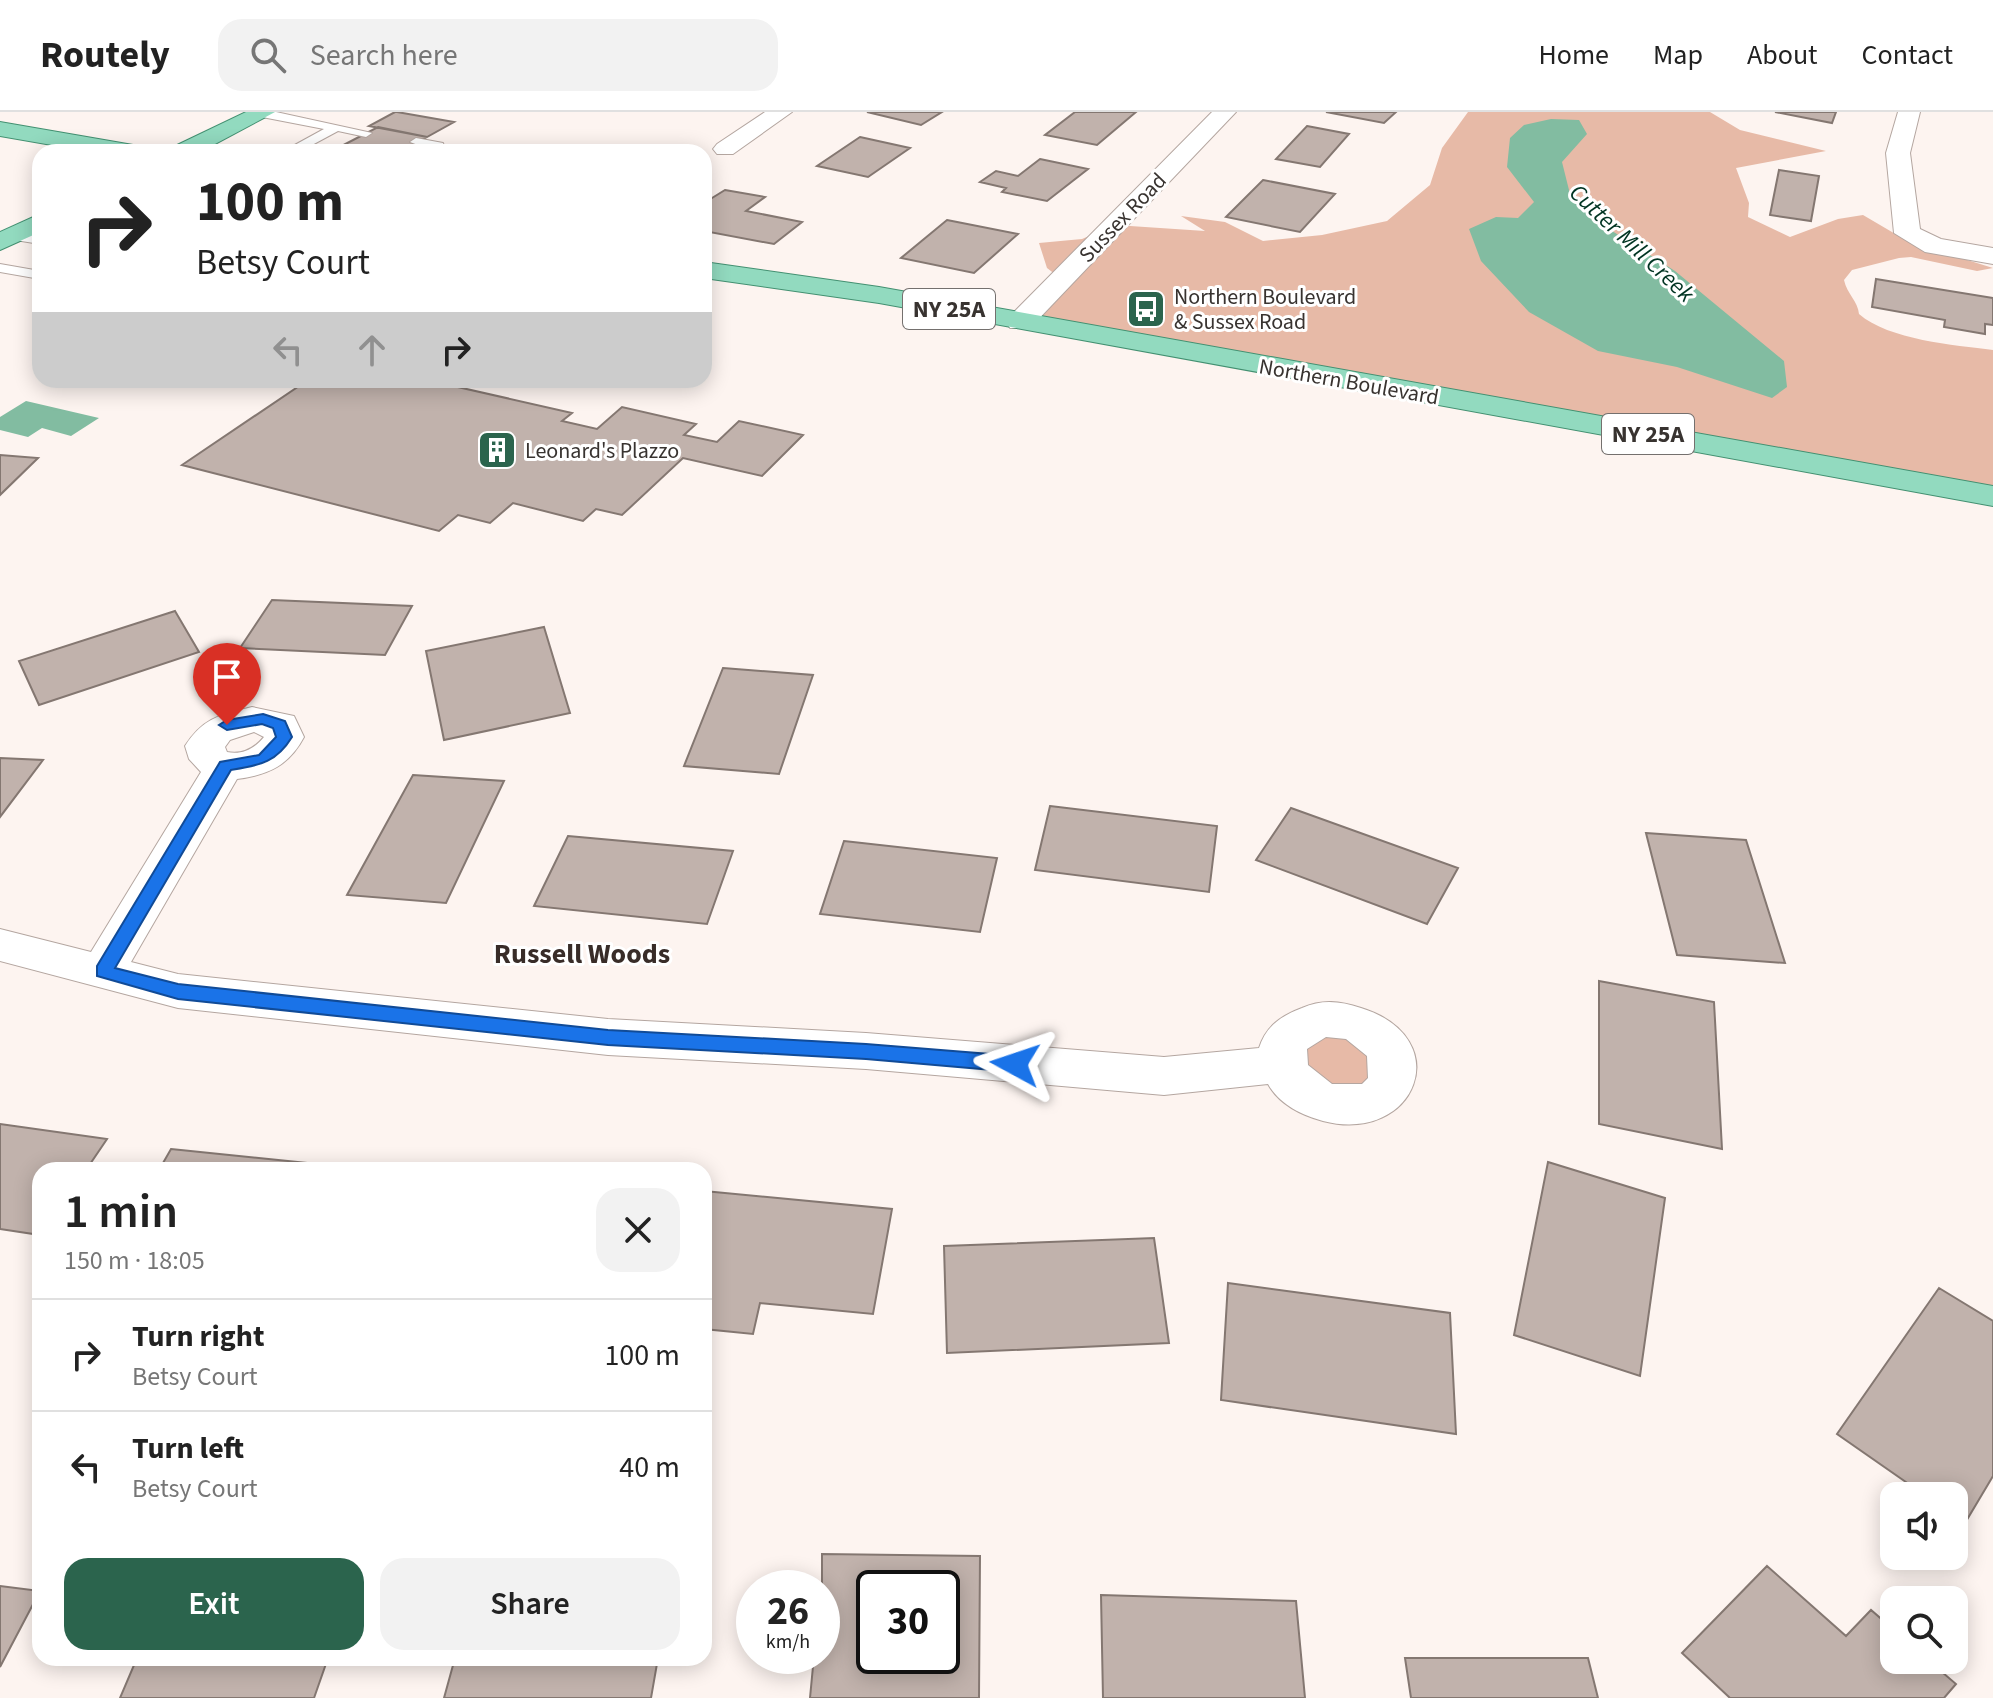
<!DOCTYPE html>
<html lang="en">
<head>
<meta charset="utf-8">
<style>
	:root { --surface:#fff; --page:#f2f2f2; --text:#222; --muted:#767676; --line:#e0e0e0; --accent:#2b644d }
	body { margin:0; font-family:"Source Sans 3",sans-serif; background:var(--page); color:var(--text); height:100vh; display:flex; flex-direction:column; font-size:30px; white-space:nowrap }
	* { box-sizing:border-box; margin:0 }
	p { font-size:26px; color:var(--muted) }
	.icon { flex:none; width:44px; height:44px; fill:none; stroke:currentColor; stroke-width:2; stroke-linecap:round; stroke-linejoin:round }
	.map { position:relative; flex:1; overflow:hidden }
	.side { position:absolute; left:32px; top:1050px; width:680px; height:504px; display:flex; flex-direction:column; background:var(--surface); border-radius:24px; box-shadow:0 4px 20px #0003 }
	.side>* { flex:none }
	.guide { position:absolute; left:32px; top:32px; width:680px; height:244px; border-radius:24px; box-shadow:0 4px 20px #0003; background:#fff; color:var(--text); overflow:hidden }
	.controls { position:absolute; left:1880px; top:1370px; display:grid; gap:16px }
	.controls a { display:grid; place-items:center; width:88px; height:88px; border-radius:16px; background:var(--surface); box-shadow:0 4px 20px #0003; font-size:40px }
	.speed { position:absolute; left:736px; top:1458px; display:flex; gap:16px; font-size:40px; font-weight:700; text-align:center }
	.speed>* { display:grid; place-content:center; width:104px; height:104px; border-radius:50%; background:var(--surface); box-shadow:0 4px 20px #0003; line-height:1 }
	.speed small { font-size:20px; font-weight:400 }
	.speed .limit { border:4px solid #111; border-radius:12px; background:#fff; color:#111 }
	.pin { position:absolute; display:grid; place-items:center; width:68px; height:68px; color:#fff; margin:-82px -34px; border-radius:50% 50% 50% 0; rotate:-45deg; box-shadow:0 0 8px #0007 }
	.pin .icon { rotate:45deg }
	.me { position:absolute; width:88px; margin:-44px; rotate:275deg; stroke-linejoin:round; filter:drop-shadow(0 0 6px #0008) }
	.turn { display:flex; align-items:center; gap:28px; height:168px; padding:0 32px; font-size:36px }
	.turn .icon { width:104px; height:104px; stroke-width:2.5 }
	.turn b { display:block; font-size:56px; line-height:68px }
	.lanes { display:flex; align-items:center; height:76px; padding:0 32px; background:#0003; justify-content:center; gap:40px; direction:ltr }
	.lanes .off { opacity:.35 }
	.round { display:grid; place-items:center; flex:none; width:84px; height:84px; border-radius:24px; background:var(--page) }
	.overview { display:flex; align-items:center; justify-content:space-between; height:136px; padding:0 32px }
	h1 { font-size:48px; font-weight:600; line-height:60px }
	.primary-button { display:flex; gap:16px; margin-top:auto; padding:16px 32px }
	.primary-button a { flex:1; height:92px; border-radius:24px; background:var(--accent); color:#fff; font-size:32px; font-weight:600; line-height:92px; text-align:center }
	.primary-button a+a { background:var(--page); color:var(--text) }
	ul { padding:0; list-style:none }
	li { display:flex; align-items:center; gap:24px; height:112px; padding:0 32px; border-top:2px solid var(--line) }
	li div { flex:1 }
	li b { display:block; font-size:30px }
	li em { font-style:normal }
	header { display:flex; align-items:center; gap:48px; box-sizing:border-box; height:112px; padding:0 40px; background:var(--surface); border-bottom:2px solid var(--line) }
	header strong { font-size:38px }
	nav { display:flex; gap:44px; margin-inline-start:auto; font-size:28px }
	.search { width:560px; height:72px; background:var(--page); display:flex; align-items:center; gap:20px; box-sizing:border-box; padding:0 28px; border-radius:24px; color:var(--muted); font-size:30px }
	.map>svg:first-child { display:block }
</style>
</head>
<body>
<header>
<strong>Routely</strong>
<div class="search"><svg class="icon" aria-label="search" viewBox="0 0 24 24"><circle cx="10" cy="10" r="6"/><path d="M15 15l6 6"/></svg>Search here</div>
<nav><a>Home</a><a>Map</a><a>About</a><a>Contact</a></nav>
</header>
<div class="map">
<svg width="1993" height="1586" viewBox="0 0 1993 1586">
	<rect width="100%" height="100%" fill="#fdf4f0"/>
	<path fill="#e7baa7" d="M1468 0H1710L1740 18 1826 39 1736 56 1749 91 1748 105 1790 125 1838 107 1863 103 1909 130 1993 156 1977 159 1911 145 1899 146 1852 158 1844 168C1847 182 1858 189 1859 202 1889 228 1954 233 1993 238V384L1023 208 1056 163 1047 156 1039 131 1082 127 1115 113 1205 119 1181 104 1225 110 1263 129 1322 123 1387 109 1430 73 1442 36Z
		M1321 907 1395 956 1333 994 1285 928Z"/>
	<path fill="#82bca1" d="M1551 7 1579 8 1587 22 1562 50 1570 82 1598 110 1675 159 1784 249 1787 275 1772 286 1677 255 1598 239 1529 200 1481 149 1469 117 1496 105 1518 106 1534 90 1507 55 1510 26 1524 13Z
		M26 289 99 306 71 324 42 316 28 325 0 318V305Z"/>
	<path fill="#c1b2ac" stroke="#847771" stroke-width="2" fill-rule="evenodd" d="M395 0H397L454 10 427 25 369 14Z
		M867 0H942L921 13Z
		M1075 0H1136L1097 33 1045 23Z
		M1326 0H1396L1384 11Z
		M1775 0H1836L1832 11Z
		M1307 14 1349 22 1320 55 1276 47Z
		M378 15 427 25 399 40H330Z
		M860 25 910 36 868 65 817 54Z
		M1040 47 1088 57 1047 89 1002 80 1006 76 980 70 996 59 1018 64Z
		M1779 58 1819 64 1811 109 1770 103Z
		M1263 68 1335 82 1300 120 1226 105Z
		M725 78 765 85 746 99 802 110 774 132 704 119V91Z
		M947 108 1018 122 974 161 901 146Z
		M1876 167 1993 186V213L1985 212V222L1944 215 1945 208 1872 195Z
		M308 268H427L572 301 562 309 597 317 622 295 696 312 684 323 717 330 739 309 803 323 762 364 683 346 622 403 596 397 583 409 513 391 490 411 458 403 439 419 182 353Z
		M0 343 38 346 0 383Z
		M272 488 412 494 385 543 240 536Z
		M175 499 199 540 39 593 19 549Z
		M544 515 570 601 444 628 426 539Z
		M723 556 813 563 779 662 684 654Z
		M0 646 43 648 0 705Z
		M413 663 504 669 446 791 347 783Z
		M1050 694 1217 714 1209 780 1035 758Z
		M1291 696 1458 756 1427 812 1256 748Z
		M1646 721 1746 728 1785 851 1677 843Z
		M568 724 733 739 707 812 534 794Z
		M844 729 997 746 980 820 820 802Z
		M1599 869 1714 890 1722 1037 1599 1012Z
		M0 1012 107 1027 86 1058H40V1123L0 1117Z
		M171 1037 356 1056 159 1058Z
		M1548 1050 1665 1086 1640 1264 1514 1223Z
		M704 1079 892 1097 873 1202 760 1191 753 1222 704 1217Z
		M1154 1126 1169 1231 947 1241 944 1134Z
		M1228 1171 1450 1201 1456 1322 1221 1288Z
		M1939 1176 1993 1209V1364L1965 1411 1954 1403V1384H1926L1837 1322Z
		M822 1442 980 1444 979 1586H810L814 1544H822ZM874 1476H942V1544H874Z
		M1767 1454 1846 1524 1871 1498 1894 1518V1548H1928L1956 1572 1944 1586H1730L1682 1541Z
		M0 1474 40 1479 0 1555Z
		M1101 1483 1296 1489 1305 1586H1103Z
		M137 1546H328L314 1586H120Z
		M455 1546H658L651 1586H444Z
		M1405 1546H1588L1598 1586H1411Z"/>
	<g fill="none" stroke-linecap="round" stroke-linejoin="round">
		<defs>
			<path id="lane" d="M256 0H276L372 21 366 25 338 19 299 40H282L324 17 262 5Z
				M416 26 443 31 444 34 437 40H421L426 36 410 30Z
				M14 120 40 124V132L9 127 7 124Z
				M0 152 40 159V167L0 160Z"/>
			<path id="street" d="M765 0H792L733 42H717L713 37 717 32Z
				M1212 0H1236L1030 216H1010L1006 210 1010 204Z
				M1898 0H1920L1910 41 1920 117 1941 127 1993 136V152L1925 140 1894 121 1886 41Z
				M252 595 294 604 304 625C289 653 269 663 237 667L131 850 178 862 608 907 866 921 1164 945 1259 936C1266 914 1281 904 1302 896 1322 887 1340 889 1361 896 1458 926 1416 1033 1323 1009 1301 1003 1279 992 1268 972L1164 983 866 957 608 943 178 896 0 849V817L91 840 201 660 189 647 185 634C204 605 220 603 252 595ZM254 620 264 625C254 637 242 643 227 640L225 635 230 628ZM1326 925 1346 927 1367 944 1368 966 1362 972H1332L1308 953 1307 937Z"/>
			<path id="primary" d="M246 0H275L200 40H169L173 35Z
				M0 10 133 33 145 40H92L0 24Z
				M40 102V120L0 138V120Z
				M704 150 879 175 1993 374V394L879 191 704 166Z"/>
		</defs>
		<use href="#lane" stroke="#b4a6a0" stroke-width="2"/>
		<use href="#street" stroke="#b4a6a0" stroke-width="2"/>
		<use href="#primary" stroke="#439071" stroke-width="2"/>
		<use href="#lane" fill="#fff" fill-rule="evenodd"/>
		<use href="#street" fill="#fff" fill-rule="evenodd"/>
		<use href="#primary" fill="#92dabf" fill-rule="evenodd"/>
	</g>
	<path fill="#1a73e8" stroke="#114b97" stroke-width="2" d="M263 602 285 609 292 625C276 651 260 653 231 658L115 856 178 872 608 918 866 932 1015 944 1025 952 1015 960 866 947 608 933 178 887 97 864V854L220 650 259 643 276 625 273 616 262 612 227 618 219 613 227 608Z"/>
	<defs>
		<symbol id="bus-square" viewBox="-11 -11 22 22"><rect x="-9" y="-9" width="18" height="18" rx="4" fill="#2b644d" stroke="#fff"/><path d="M-5-6H5V4H4V6H2V4H-2V6H-4V4H-5ZM-3.5-4V0h7V-4ZM-3.5 1.2v1.5H-2V1.2ZM2 1.2v1.5H3.5V1.2Z" fill="#fff"/></symbol>
		<symbol id="building-square" viewBox="-11 -11 22 22"><rect x="-9" y="-9" width="18" height="18" rx="4" fill="#2b644d" stroke="#fff"/><path d="M-4-6H4V6H1V3H-1V6H-4ZM-2.5-4.3h1.7v1.8h-1.7ZM.8-4.3h1.7v1.8H.8ZM-2.5-1h1.7V.8h-1.7ZM.8-1h1.7V.8H.8Z" fill="#fff"/></symbol>
	</defs>
	<g fill-rule="evenodd">
		<use href="#bus-square" x="1124" y="175" width="44" height="44"/>
		<use href="#building-square" x="475" y="316" width="44" height="44"/>
	</g>
	<g text-anchor="middle" stroke-width="6" stroke-linejoin="round" paint-order="stroke">
		<g font-size="22" fill="#383330" stroke="#fff">
			<text transform="translate(1122 105) rotate(-46)" y="8">Sussex Road</text>
			<text transform="translate(1349 269) rotate(10)" y="8">Northern Boulevard</text>
		</g>
		<g font-size="22" fill="#383330" stroke="#fff" text-anchor="start">
			<text x="1174" y="192">Northern Boulevard<tspan x="1174" dy="25">&amp; Sussex Road</tspan></text>
			<text x="525" y="346">Leonard's Plazzo</text>
		</g>
		<g font-size="24" font-style="italic" fill="#003422" stroke="#fff">
			<text transform="translate(1632 131) rotate(43)" y="8">Cutter Mill Creek</text>
		</g>
		<g fill="#fff" stroke="#74706e" stroke-width="2">
			<rect x="903" y="177" width="92" height="40" rx="6"/>
			<rect x="1602" y="302" width="92" height="40" rx="6"/>
		</g>
		<g font-size="24" font-weight="bold" fill="#383330">
			<text x="949" y="205">NY 25A</text>
			<text x="1648" y="330">NY 25A</text>
		</g>
		<g font-size="28" font-weight="bold" fill="#382c28" stroke="#fff">
			<text x="582" y="851">Russell Woods</text>
		</g>
	</g>
</svg>
<div class="controls">
<a><svg class="icon" aria-label="sound" viewBox="0 0 24 24"><path d="M4 9h4l5-4v14l-5-4H4zM17 9q2 3 0 6"/></svg></a>
<a><svg class="icon" aria-label="search" viewBox="0 0 24 24"><circle cx="10" cy="10" r="6"/><path d="M15 15l6 6"/></svg></a>
</div>
<div class="speed"><div>26<small>km/h</small></div><div class="limit">30</div></div>
<div class="pin" style="left:227px;top:613px;background:#d93025"><svg class="icon" aria-label="arrive" viewBox="0 0 24 24"><path d="M6 21V4h12l-3 4 3 4H6"/></svg></div>
<svg class="me" style="left:1015px;top:952px" viewBox="-20 -20 40 40"><path d="M0-17L14 15 0 8-14 15z" fill="#1a73e8" stroke="#fff" stroke-width="4"/></svg>
<div class="guide">
<div class="turn"><svg class="icon" aria-label="right" viewBox="0 0 24 24"><path d="M7 20v-9h11M14 6l5 5-5 5"/></svg><div><b>100 m</b>Betsy Court</div></div>
<div class="lanes"><svg class="icon off" aria-label="left" viewBox="0 0 24 24"><path d="M17 20v-9H6M10 6l-5 5 5 5"/></svg><svg class="icon off" aria-label="ahead" viewBox="0 0 24 24"><path d="M12 20V5M6 11l6-6 6 6"/></svg><svg class="icon" aria-label="right" viewBox="0 0 24 24"><path d="M7 20v-9h11M14 6l5 5-5 5"/></svg></div>
</div>
<section class="side">
<div class="overview"><div><h1>1 min</h1><p>150 m · 18:05</p></div><a class="round"><svg class="icon" aria-label="close" viewBox="0 0 24 24"><path d="M6 6l12 12M18 6L6 18"/></svg></a></div>
<ul>
<li><svg class="icon" aria-label="right" viewBox="0 0 24 24"><path d="M7 20v-9h11M14 6l5 5-5 5"/></svg><div><b>Turn right</b><p>Betsy Court</p></div><em>100 m</em></li>
<li><svg class="icon" aria-label="left" viewBox="0 0 24 24"><path d="M17 20v-9H6M10 6l-5 5 5 5"/></svg><div><b>Turn left</b><p>Betsy Court</p></div><em>40 m</em></li>
</ul>
<div class="primary-button"><a>Exit</a><a>Share</a></div>
</section>
</div>
</body>
</html>
